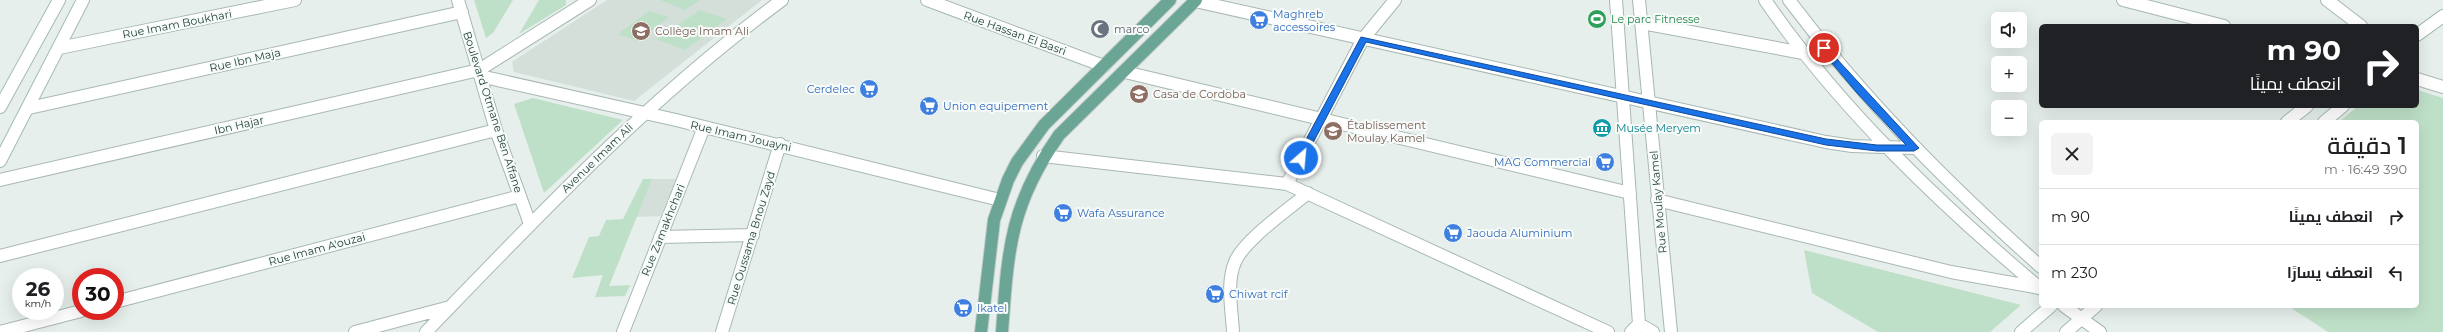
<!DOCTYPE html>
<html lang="ar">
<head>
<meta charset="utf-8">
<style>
	:root { --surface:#fff; --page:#f2f2f2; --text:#202124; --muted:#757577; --line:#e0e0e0 }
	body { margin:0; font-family:Montserrat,Cairo,sans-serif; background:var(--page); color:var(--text); direction:rtl; height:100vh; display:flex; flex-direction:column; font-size:15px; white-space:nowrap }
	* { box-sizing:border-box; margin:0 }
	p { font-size:13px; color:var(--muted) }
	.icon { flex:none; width:22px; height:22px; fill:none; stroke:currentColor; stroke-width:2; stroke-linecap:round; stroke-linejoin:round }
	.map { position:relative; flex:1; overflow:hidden; direction:ltr }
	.panel { position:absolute; left:2039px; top:120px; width:380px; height:188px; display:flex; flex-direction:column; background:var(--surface); border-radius:6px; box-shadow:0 4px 16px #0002; direction:rtl }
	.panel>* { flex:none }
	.guide { position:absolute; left:2039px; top:24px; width:380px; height:84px; border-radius:6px; box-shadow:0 4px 16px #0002; direction:rtl; background:#202124; color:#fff; overflow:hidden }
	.controls { position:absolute; left:1991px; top:12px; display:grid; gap:8px }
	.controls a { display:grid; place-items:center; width:36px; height:36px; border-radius:6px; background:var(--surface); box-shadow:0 4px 16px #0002; font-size:20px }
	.speed { position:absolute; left:12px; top:268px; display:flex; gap:8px; font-size:20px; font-weight:700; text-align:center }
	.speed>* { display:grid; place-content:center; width:52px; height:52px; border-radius:50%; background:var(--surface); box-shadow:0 4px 16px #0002; line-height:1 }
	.speed small { font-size:10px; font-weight:400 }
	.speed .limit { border:6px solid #d22; background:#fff; color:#111 }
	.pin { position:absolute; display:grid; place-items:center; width:34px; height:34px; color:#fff; margin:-17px; border:2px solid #fff; border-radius:50%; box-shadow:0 1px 4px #0007 }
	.me { position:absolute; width:44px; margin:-22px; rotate:27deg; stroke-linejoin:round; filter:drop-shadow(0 0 3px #0008) }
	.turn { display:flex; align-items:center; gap:14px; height:84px; padding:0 12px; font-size:18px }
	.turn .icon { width:52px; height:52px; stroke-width:2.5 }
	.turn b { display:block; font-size:28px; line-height:34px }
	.round { display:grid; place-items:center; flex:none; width:42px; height:42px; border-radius:6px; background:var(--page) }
	.summary { display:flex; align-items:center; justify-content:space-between; height:68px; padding:0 12px }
	h1 { font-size:24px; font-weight:600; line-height:30px }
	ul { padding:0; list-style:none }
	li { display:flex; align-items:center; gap:12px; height:56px; padding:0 12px; border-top:1px solid var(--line) }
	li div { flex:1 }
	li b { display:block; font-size:15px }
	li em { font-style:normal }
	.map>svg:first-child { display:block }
</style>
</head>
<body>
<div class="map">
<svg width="2443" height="332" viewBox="0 0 2443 332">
	<rect width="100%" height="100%" fill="#e6efeb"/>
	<path fill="#d4dfda" d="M607 0H762L634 101 514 72 512 62Z
		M652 179H676L661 216 636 217Z"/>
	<path fill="#bfe0c8" d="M474 0H513L493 33 486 38Z
		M539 0H566V5L519 34Z
		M660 0H700L685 10Z
		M700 10 727 19 685 50 656 39Z
		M649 11 669 17 638 41 618 34Z
		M2417 90 2443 98V332H2328L2288 306H2417V122H2339L2358 106H2417Z
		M533 98 623 120 544 193 514 104Z
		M643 179H652L609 286 630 285 625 296 595 297 603 275 572 278 589 237 599 236 606 220 623 219Z
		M1804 250 2021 305 1990 332H1878L1812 293Z"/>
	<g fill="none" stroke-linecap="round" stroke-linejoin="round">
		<defs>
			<path id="street" d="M458 0 496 130 530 224
				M927 0 1104 66
				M1616 0 1639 324 1631 332
				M1639 0 1671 332
				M1765 0C1839 108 1941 205 2041 289
				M1789 0C1863 99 1949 185 2041 267
				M2123 0 2224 26
				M2327 0 2361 26
				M1195 1 1826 142 1852 146 1914 148
				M1642 23 1803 53
				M59 48 295 0
				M1125 72 1630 193
				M480 76 676 120 1000 200
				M2417 79 2443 87
				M29 108 462 12
				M1043 156 1287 184 1608 332
				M0 180 479 70 590 0
				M1287 184 1363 39 1395 0
				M1657 200 1951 272 2040 288
				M660 237 753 235
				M0 256 496 130
				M115 302 520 196
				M2064 306 2100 332
				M1639 324 1653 332
				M0 332 81 311
				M355 332 450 307
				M426 332C541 213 648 99 782 0
				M623 332 704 127
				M722 332 780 144
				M1233 332C1232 310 1226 283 1235 262 1244 240 1289 209 1308 193"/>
			<path id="secondary" d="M2417 35 2443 16
				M0 107 59 0
				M2287 122 2307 106
				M2324 122 2343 106
				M0 161 83 0
				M2021 332 2051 306
				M2066 332 2096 306"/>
			<path id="primary" d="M981 332 994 220 1008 180 1017 162 1044 125 1170 0
				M1002 332C1008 249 1010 205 1059 135L1196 0"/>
		</defs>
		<use href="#street" stroke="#a8b8b2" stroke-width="14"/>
		<use href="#secondary" stroke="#a4bbb3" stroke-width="14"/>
		<use href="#primary" stroke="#c2cac8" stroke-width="14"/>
		<use href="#street" stroke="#fff" stroke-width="12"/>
		<use href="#secondary" stroke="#fff" stroke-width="12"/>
		<use href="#primary" stroke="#6aa596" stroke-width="12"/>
	</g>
	<path fill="#1a73e8" stroke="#114b97" d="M1361 37 1826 139 1877 145H1906L1857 93 1821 50V46L1824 45 1919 148 1914 151H1877L1826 145 1366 42 1305 158 1298 160 1296 158Z"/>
	<defs>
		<symbol id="stadium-disc" viewBox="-11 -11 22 22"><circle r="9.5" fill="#2e9e5b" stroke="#f7fbf9"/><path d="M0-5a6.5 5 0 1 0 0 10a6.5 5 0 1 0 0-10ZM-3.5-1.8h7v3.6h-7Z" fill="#fff"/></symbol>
		<symbol id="supermarket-disc" viewBox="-11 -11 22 22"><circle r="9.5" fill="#3f7fe0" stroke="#f7fbf9"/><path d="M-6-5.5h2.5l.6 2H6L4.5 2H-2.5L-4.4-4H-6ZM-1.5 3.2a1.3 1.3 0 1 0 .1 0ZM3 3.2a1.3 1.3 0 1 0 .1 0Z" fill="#fff"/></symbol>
		<symbol id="mosque-disc" viewBox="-11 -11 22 22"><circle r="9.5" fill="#6b7280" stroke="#f7fbf9"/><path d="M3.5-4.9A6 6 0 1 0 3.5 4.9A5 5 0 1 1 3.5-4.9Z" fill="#fff"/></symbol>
		<symbol id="school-disc" viewBox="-11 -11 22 22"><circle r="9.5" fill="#8d6e63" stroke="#f7fbf9"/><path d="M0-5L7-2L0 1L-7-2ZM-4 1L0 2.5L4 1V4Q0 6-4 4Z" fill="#fff"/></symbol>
		<symbol id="museum-disc" viewBox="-11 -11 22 22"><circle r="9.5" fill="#0f9aa8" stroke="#f7fbf9"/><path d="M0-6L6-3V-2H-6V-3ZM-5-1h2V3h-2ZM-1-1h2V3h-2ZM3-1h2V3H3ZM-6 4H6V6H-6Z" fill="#fff"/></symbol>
	</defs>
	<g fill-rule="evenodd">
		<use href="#stadium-disc" x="1586" y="8" width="22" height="22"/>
		<use href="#supermarket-disc" x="1248" y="9" width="22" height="22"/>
		<use href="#mosque-disc" x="1089" y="18" width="22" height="22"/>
		<use href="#school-disc" x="630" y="20" width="22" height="22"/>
		<use href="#supermarket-disc" x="858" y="78" width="22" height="22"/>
		<use href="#school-disc" x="1128" y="83" width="22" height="22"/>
		<use href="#supermarket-disc" x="918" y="95" width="22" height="22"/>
		<use href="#museum-disc" x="1591" y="117" width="22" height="22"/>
		<use href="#school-disc" x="1322" y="120" width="22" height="22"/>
		<use href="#supermarket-disc" x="1594" y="151" width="22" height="22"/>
		<use href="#supermarket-disc" x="1052" y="202" width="22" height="22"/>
		<use href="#supermarket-disc" x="1442" y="222" width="22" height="22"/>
		<use href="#supermarket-disc" x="1204" y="283" width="22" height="22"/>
		<use href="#supermarket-disc" x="952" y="297" width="22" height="22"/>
	</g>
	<g text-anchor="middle" stroke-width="4" stroke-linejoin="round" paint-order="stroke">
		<g font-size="11" fill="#366cbe" stroke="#f7fbf9" text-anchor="start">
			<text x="1273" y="18">Maghreb<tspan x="1273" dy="13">accessoires</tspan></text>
			<text x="855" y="93" text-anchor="end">Cerdelec</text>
			<text x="943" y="110">Union equipement</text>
			<text x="1591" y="166" text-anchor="end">MAG Commercial</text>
			<text x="1077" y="217">Wafa Assurance</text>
			<text x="1467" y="237">Jaouda Aluminium</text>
			<text x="1229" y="298">Chiwat rcif</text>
			<text x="977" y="312">Ikatel</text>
		</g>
		<g font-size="11" fill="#27864d" stroke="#f7fbf9" text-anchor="start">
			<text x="1611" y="23">Le parc Fitnesse</text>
		</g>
		<g font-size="11" fill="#24423a" stroke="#f7fbf9">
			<text transform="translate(177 24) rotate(-11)" y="4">Rue Imam Boukhari</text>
			<text transform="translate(1015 33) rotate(20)" y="4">Rue Hassan El Basri</text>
			<text transform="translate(245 60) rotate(-13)" y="4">Rue Ibn Maja</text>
			<text transform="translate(493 112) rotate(72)" y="4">Boulevard Otmane Ben Affane</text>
			<text transform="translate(239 125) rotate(-13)" y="4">Ibn Hajar</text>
			<text transform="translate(741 136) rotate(13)" y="4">Rue Imam Jouayni</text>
			<text transform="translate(597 158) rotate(-44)" y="4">Avenue Imam Ali</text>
			<text transform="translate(1658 202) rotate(-95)" y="4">Rue Moulay Kamel</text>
			<text transform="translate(663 230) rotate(-68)" y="4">Rue Zamakhchari</text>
			<text transform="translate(751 238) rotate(-73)" y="4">Rue Oussama Bnou Zayd</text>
			<text transform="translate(317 249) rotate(-15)" y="4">Rue Imam A'ouzai</text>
		</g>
		<g font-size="11" fill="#5b616d" stroke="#f7fbf9" text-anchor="start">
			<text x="1114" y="33">marco</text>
		</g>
		<g font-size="11" fill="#785e54" stroke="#f7fbf9" text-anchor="start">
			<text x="655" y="35">Collège Imam Ali</text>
			<text x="1153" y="98">Casa de Cordoba</text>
			<text x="1347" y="129">Établissement<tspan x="1347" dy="13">Moulay Kamel</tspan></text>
		</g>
		<g font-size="11" fill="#0d838f" stroke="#f7fbf9" text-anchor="start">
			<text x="1616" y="132">Musée Meryem</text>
		</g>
	</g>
</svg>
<div class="controls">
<a><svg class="icon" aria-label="sound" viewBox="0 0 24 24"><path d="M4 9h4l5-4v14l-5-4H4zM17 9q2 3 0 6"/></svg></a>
<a>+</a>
<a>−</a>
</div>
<div class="speed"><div>26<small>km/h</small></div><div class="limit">30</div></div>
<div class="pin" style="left:1824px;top:48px;background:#d93025"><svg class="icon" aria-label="arrive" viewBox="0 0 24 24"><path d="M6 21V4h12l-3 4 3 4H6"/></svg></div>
<svg class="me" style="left:1301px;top:158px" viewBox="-20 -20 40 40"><circle r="17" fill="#1a73e8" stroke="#fff" stroke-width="3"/><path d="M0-11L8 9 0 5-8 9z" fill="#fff"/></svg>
<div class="guide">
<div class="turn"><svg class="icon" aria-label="right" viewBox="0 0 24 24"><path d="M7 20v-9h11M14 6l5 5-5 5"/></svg><div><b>90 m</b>انعطف يمينًا</div></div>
</div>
<section class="panel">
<div class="summary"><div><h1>1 دقيقة</h1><p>390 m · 16:49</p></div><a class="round"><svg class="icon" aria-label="close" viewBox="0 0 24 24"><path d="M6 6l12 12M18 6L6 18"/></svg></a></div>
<ul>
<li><svg class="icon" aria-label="right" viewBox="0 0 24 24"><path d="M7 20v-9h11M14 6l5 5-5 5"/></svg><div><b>انعطف يمينًا</b></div><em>90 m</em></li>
<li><svg class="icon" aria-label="left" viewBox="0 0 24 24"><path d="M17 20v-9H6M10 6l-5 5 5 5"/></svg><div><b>انعطف يسارًا</b></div><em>230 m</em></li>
</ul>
</section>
</div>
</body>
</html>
